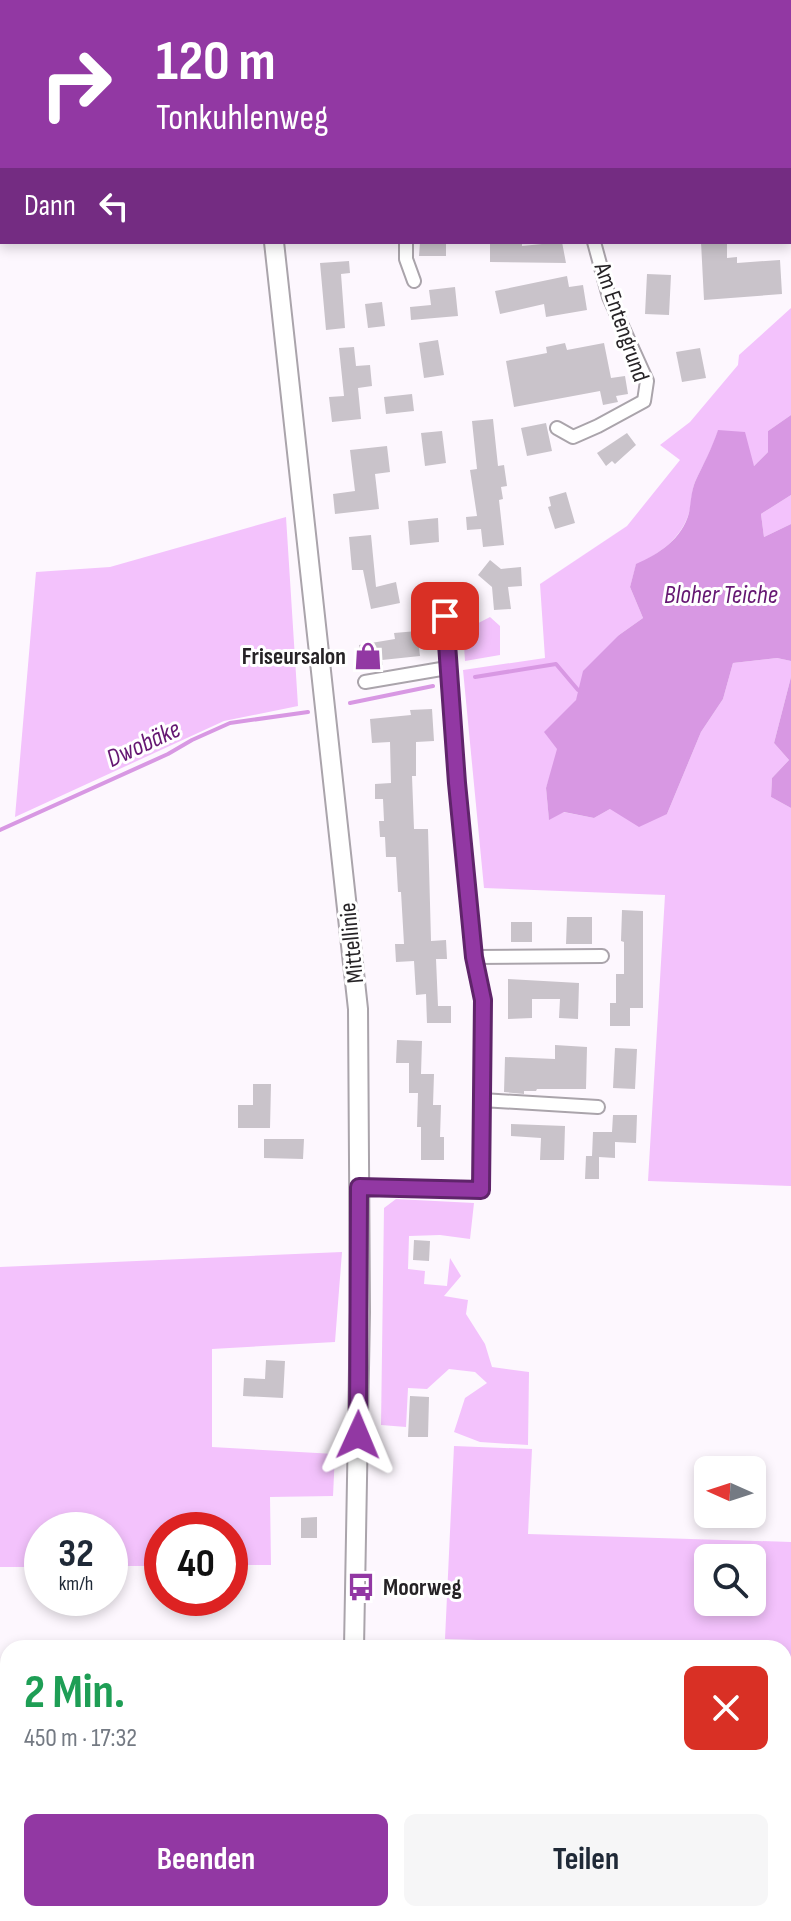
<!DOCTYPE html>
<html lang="de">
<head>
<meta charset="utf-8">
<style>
	:root { --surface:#fff; --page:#f6f6f7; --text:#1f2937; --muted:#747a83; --accent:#9238a3 }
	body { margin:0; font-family:"Sofia Sans Condensed",sans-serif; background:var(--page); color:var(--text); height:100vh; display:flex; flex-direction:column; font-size:30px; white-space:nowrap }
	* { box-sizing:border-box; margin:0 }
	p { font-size:26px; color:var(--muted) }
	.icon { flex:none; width:44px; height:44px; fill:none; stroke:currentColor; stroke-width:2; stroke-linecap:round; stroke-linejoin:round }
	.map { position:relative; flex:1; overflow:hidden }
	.details { position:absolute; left:0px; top:1640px; width:792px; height:282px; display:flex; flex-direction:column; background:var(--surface); border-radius:24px 24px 0 0; box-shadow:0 4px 12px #0003 }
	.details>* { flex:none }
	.guide { position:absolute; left:0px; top:0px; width:792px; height:244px; box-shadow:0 4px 12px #0003; background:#9238a3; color:#fff; overflow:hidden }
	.needle { width:52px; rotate:273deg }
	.tools { position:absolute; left:694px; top:1456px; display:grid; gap:16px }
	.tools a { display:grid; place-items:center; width:72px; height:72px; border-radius:12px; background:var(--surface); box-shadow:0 4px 12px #0003; font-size:40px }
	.speed { position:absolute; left:24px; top:1512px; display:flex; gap:16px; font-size:40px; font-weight:700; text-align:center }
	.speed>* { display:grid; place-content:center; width:104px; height:104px; border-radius:50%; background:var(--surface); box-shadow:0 4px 12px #0003; line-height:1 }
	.speed small { font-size:20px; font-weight:400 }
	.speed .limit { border:12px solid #d22; background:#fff; color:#111 }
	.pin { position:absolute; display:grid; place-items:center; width:68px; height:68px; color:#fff; margin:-34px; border-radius:16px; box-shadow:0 4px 12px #0006 }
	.me { position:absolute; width:88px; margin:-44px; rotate:1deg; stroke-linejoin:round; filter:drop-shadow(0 0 6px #0008) }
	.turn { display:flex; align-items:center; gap:28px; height:168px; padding:0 24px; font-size:36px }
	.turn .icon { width:104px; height:104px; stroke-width:2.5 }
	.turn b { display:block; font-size:56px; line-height:68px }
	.then { display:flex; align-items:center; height:76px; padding:0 24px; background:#0003; gap:16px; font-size:30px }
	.round { display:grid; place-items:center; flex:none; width:84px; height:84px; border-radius:12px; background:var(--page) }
	.overview { display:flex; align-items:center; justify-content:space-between; height:136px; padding:0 24px }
	h1 { font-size:48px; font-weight:700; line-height:60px; color:#1e9e55 }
	.button { display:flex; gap:16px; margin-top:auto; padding:16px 24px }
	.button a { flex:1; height:92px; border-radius:12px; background:var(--accent); color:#fff; font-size:32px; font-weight:700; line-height:92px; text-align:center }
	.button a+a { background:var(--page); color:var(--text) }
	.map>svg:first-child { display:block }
</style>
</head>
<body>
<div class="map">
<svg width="791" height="1921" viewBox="0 0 791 1921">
	<rect width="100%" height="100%" fill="#fdf7fe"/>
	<path fill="#f3c2fc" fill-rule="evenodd" d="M791 308V415L768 431V452L754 466 718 431C712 449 703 465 695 482 691 492 692 503 689 513 681 539 659 554 636 565L630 587 643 618 619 635 576 700 546 788 549 819 563 812 594 818 610 809 667 814 701 732 723 699 733 663 777 658 791 661V677L774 743 789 760 772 778 771 797 791 808V1186L648 1181 665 895 484 888 463 670 545 658 540 584 627 526 680 460 660 445 690 422 738 365 739 355Z
		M791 495V524L764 537 761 514Z
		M286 517 298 706 224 721 15 817 36 572 110 567Z
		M490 617 500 626V655L465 661 463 631Z
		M396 1199 474 1203 470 1239 440 1235 409 1236 408 1269 425 1271 424 1284 447 1286 450 1258 461 1276 444 1296 468 1300 466 1314 485 1344 492 1367 529 1372 528 1445 480 1442 454 1432 465 1398 487 1383 475 1372 449 1369 427 1389 408 1388 406 1427 381 1425 384 1208Z
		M342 1252 335 1342 212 1349V1447L335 1454 333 1496 270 1497 271 1565H230V1530H162V1566H110V1530H42V1567H0V1267Z
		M454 1446 532 1449 528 1534 791 1542V1698H784V1648H606L605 1644 445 1639ZM708 1558H752V1602H708Z"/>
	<path fill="#d898e3" d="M791 415V495L761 514 764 537 791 524V661L777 658 733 663 723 699 701 732 667 814 639 827 610 809 594 818 564 812 549 820 546 788 557 749 544 732 576 700 583 671 619 635 643 618 630 587 636 564C659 554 682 539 689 513 691 503 691 492 695 482 703 465 712 448 718 430L745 432 754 466 768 452V431Z
		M791 677V808L771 797 772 778 789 760 774 743Z"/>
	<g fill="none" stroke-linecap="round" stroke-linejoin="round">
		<path stroke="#d898e3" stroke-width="4" d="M475 677 556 664 578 690
			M350 703 433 686
			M0 830 168 754 192 740 230 723 308 712
			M0 1853H8
			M784 1877H791"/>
	</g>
	<path fill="#c9c3ca" d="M420 242H446V256H419Z
		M490 242H522V246L562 242 566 263 490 262Z
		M701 242H727V258L737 257V263L780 260 782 294 704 300Z
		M349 261 350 273 341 274 345 328 326 330 320 263Z
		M647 274 671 275 669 315 645 314Z
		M567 276 569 287 583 285 587 310 546 317 544 304 500 314 495 291Z
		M455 287 458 316 411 320 410 307 431 305 429 290Z
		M382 302 385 326 368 328 365 304Z
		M438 340 444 375 424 378 419 343Z
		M565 343 567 350 604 343 611 378 625 376 628 394 616 396 618 402 603 405 600 391 514 407 506 361 547 353 546 347Z
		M354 347 356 366 370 365 372 386 358 388 361 419 332 422 329 397 344 396 339 348Z
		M700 348 706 378 682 382 676 352Z
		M412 394 414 411 386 414 384 397Z
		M493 419 498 466 504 465 507 486 501 487 503 499 499 500 504 545 483 547 481 529 467 530 466 517 477 516 470 470 477 469 472 421Z
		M546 423 552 451 527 456 521 428Z
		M442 431 446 463 425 466 421 433Z
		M627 433 636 445 615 464 612 461 606 466 597 453Z
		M387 446 390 472 375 474 379 509 335 514 333 494 355 491 350 450Z
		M566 492 575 523 555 529 548 507 551 506 549 497Z
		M438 518 439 542 410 545 408 521Z
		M371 535 376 587 396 582 400 603 371 609 363 570H352L349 537Z
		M490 560 501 569 521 567 522 586 508 587 511 609 494 610 492 587 478 575Z
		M417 631 420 656 382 660 383 665 362 668 359 645 395 639 394 633Z
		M432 709 434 741 416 742V776H412L414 829H428L431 941 446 940 447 959H436L438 1006H451V1023H427L426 994 416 995 414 961 396 962 395 944H404L401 892H398L396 857H386L385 837H380L379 821H384L383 799H375V784L391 783 390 742 372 743 370 719 411 715 410 710Z
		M622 910 643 911V1008H630V1026H610V1003H616V974H624V942L621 941Z
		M567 917H592V944H566Z
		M511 922H532V942H511Z
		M508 979 579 983 578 1019 559 1018 560 999H532V1018L508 1019Z
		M397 1040 422 1041 421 1074H434L433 1105H441L440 1137H444V1160H421V1127H417L418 1093H409V1063H396Z
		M555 1045 587 1047 586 1089H537L536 1091H524V1094L504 1092 505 1057 555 1059Z
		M615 1048 637 1049 635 1089 613 1088Z
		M253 1084H271L270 1128H238V1105H253Z
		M613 1115H637L636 1143 615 1142V1158L599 1157V1179H585L586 1156H592L593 1132H612Z
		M511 1124 565 1126 564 1160H540L541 1138 511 1136Z
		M264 1139H304L303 1159 264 1158Z
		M414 1240 430 1241 429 1261 413 1260Z
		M266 1360 285 1361 283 1398 243 1396 244 1378 265 1379Z
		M410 1396 429 1397 428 1437H408Z
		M317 1517V1538H301V1518Z"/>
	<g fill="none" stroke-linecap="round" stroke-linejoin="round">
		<defs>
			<path id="street" d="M659 0V2
				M486 2 489 0
				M790 84H791
				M406 242V259L414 281
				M557 428 573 437 598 426 644 401 647 381 609 297 594 242
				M365 682 447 668
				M474 957 602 956
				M482 1100 598 1107
				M359 1187 481 1190 483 1000 474 957 447 668 445 616 454 592"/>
			<path id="secondary" d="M233 0 234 2
				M0 100H2
				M274 242 358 1009 360 1312 354 1648
				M347 1921V1914"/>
		</defs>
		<use href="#street" stroke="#aaa4ab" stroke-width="16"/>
		<use href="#secondary" stroke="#aaa4ab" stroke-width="22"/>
		<use href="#street" stroke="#fff" stroke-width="12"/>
		<use href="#secondary" stroke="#fff" stroke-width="18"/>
	</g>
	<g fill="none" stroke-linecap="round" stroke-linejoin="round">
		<defs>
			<path id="route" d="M358 1435 359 1187 481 1190 483 1000 474 957 457 783 445 616"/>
		</defs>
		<use href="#route" stroke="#5f246a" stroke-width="20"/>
		<use href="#route" stroke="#9238a3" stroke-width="14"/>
	</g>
	<defs>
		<symbol id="shop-bare" viewBox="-9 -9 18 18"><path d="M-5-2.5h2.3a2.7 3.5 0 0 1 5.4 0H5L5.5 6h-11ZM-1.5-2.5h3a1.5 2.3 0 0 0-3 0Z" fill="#9238a3" stroke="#fff" stroke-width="2.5" paint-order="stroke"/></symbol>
		<symbol id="bus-bare" viewBox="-9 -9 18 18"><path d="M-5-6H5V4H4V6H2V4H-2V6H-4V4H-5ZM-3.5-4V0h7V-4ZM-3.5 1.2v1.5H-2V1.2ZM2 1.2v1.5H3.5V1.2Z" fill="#9238a3" stroke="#fff" stroke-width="2.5" paint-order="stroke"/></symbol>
	</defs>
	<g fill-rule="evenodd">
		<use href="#shop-bare" x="348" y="636" width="40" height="40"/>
		<use href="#bus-bare" x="341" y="1567" width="40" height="40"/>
	</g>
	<g text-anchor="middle" stroke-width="6" stroke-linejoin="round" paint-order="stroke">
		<g font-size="24" fill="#262326" stroke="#fff">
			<text transform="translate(622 322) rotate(71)" y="8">Am Entengrund</text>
			<text transform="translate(351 943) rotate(-96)" y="8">Mittellinie</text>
		</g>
		<g font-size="24" font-weight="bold" fill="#262326" stroke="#fff" text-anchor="end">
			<text x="346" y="664">Friseursalon</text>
			<text x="383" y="1595" text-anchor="start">Moorweg</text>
		</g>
		<g font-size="26" font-style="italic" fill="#651772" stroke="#fff">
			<text x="721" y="603">Bloher Teiche</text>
			<text transform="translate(143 743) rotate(-25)" y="9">Dwobäke</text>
		</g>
	</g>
</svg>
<div class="tools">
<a><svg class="needle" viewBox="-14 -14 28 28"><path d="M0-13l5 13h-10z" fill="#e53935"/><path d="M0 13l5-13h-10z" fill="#747a83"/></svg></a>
<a><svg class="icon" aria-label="search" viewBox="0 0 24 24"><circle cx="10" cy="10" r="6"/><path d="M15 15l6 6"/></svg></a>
</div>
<div class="speed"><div>32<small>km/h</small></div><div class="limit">40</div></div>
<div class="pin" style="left:445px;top:616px;background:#d93025"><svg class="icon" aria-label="arrive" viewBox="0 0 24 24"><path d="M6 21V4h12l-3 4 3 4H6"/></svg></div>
<svg class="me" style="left:358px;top:1435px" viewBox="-20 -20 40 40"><path d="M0-17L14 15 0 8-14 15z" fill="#9238a3" stroke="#fff" stroke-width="4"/></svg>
<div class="guide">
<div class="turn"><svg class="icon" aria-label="right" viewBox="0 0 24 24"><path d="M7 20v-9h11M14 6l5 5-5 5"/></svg><div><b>120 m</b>Tonkuhlenweg</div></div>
<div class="then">Dann<svg class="icon" aria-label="left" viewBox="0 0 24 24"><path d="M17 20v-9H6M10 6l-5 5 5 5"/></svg></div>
</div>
<section class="details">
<div class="overview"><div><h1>2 Min.</h1><p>450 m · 17:32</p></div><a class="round" style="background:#d93025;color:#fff"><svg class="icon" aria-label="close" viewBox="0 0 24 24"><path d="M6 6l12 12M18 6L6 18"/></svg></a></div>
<div class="button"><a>Beenden</a><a>Teilen</a></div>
</section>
</div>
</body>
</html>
